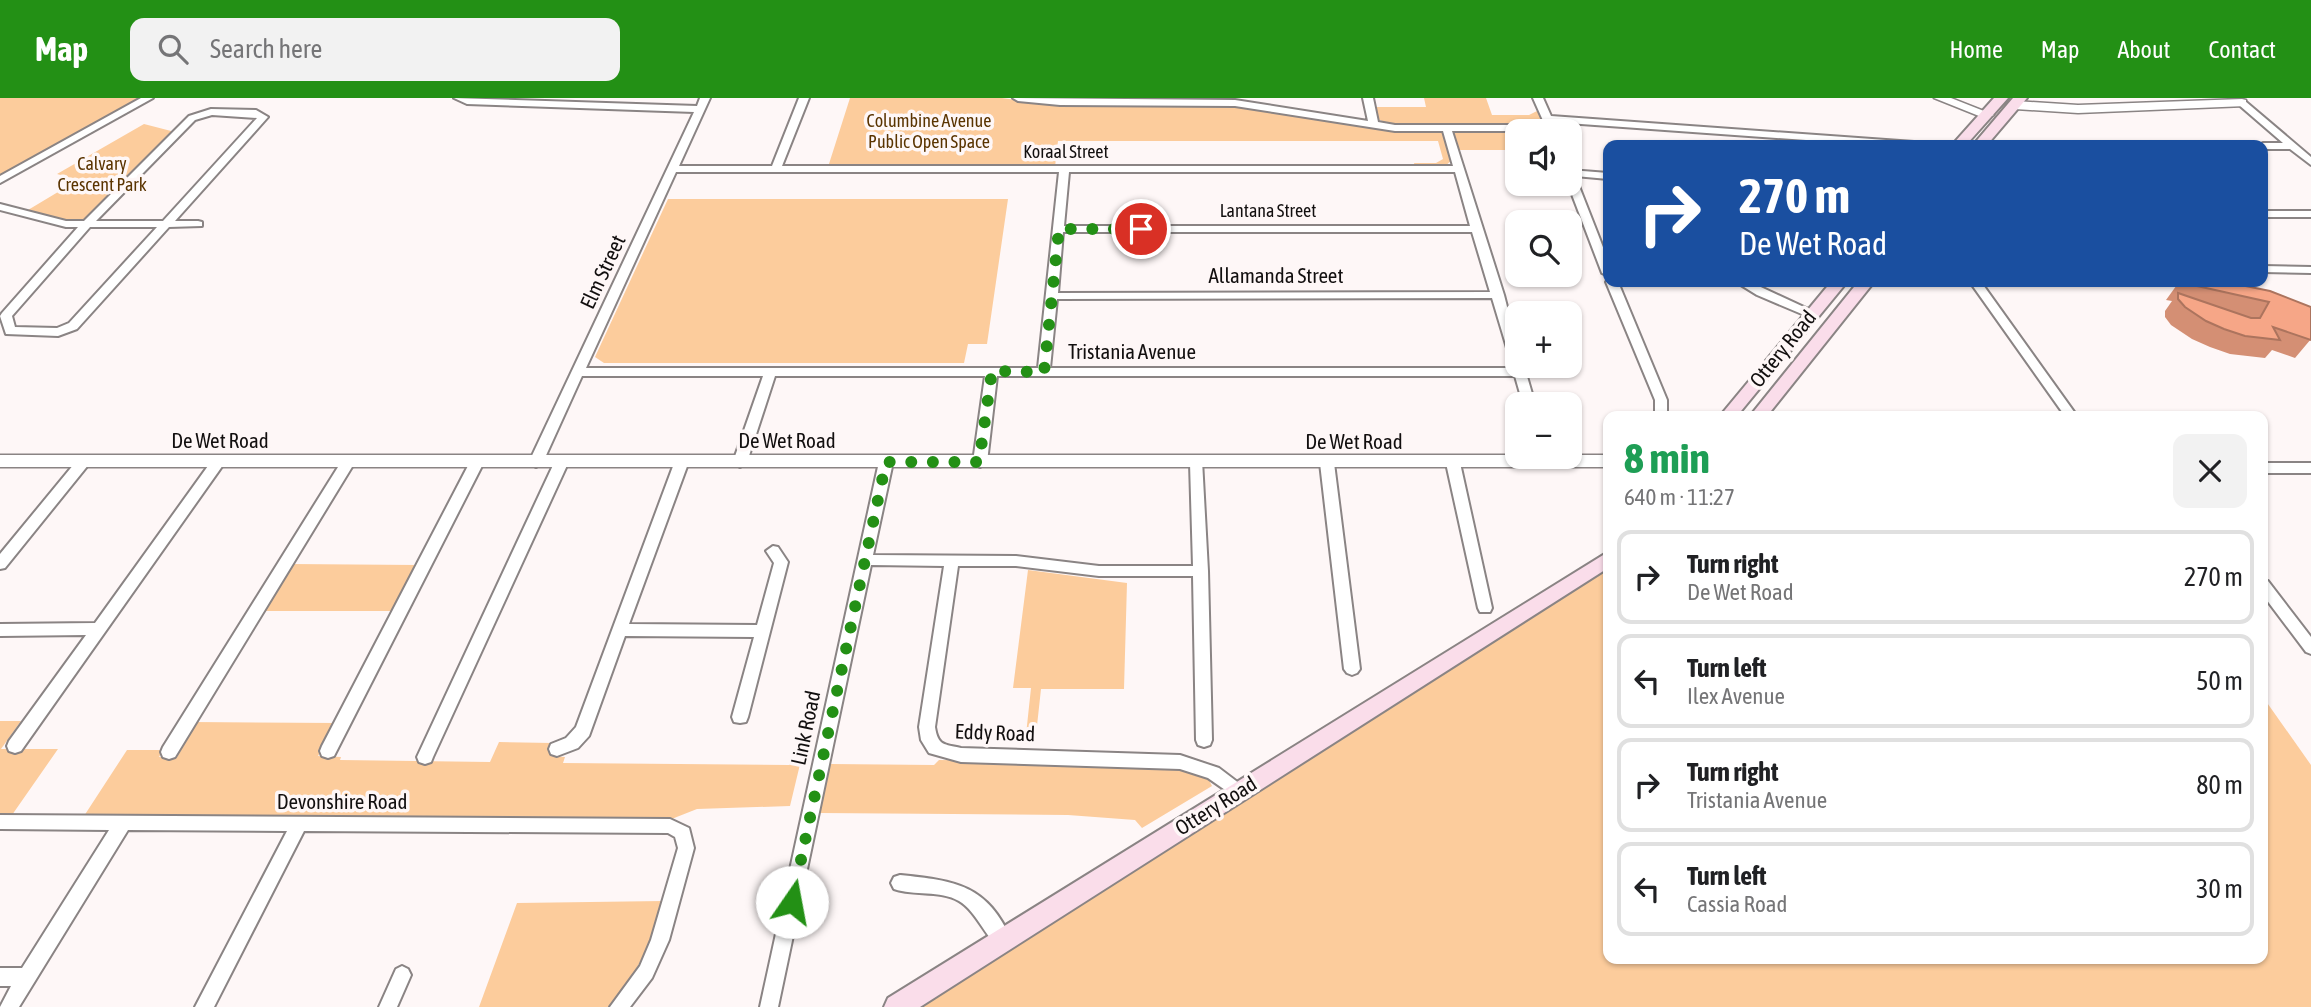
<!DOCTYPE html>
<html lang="en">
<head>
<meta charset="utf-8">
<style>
	:root { --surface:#fff; --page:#f2f2f2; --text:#202124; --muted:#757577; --line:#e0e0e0; --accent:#239015 }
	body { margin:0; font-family:"Asap Condensed",sans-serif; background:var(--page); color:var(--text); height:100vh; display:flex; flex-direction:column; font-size:26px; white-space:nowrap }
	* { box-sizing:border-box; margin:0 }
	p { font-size:23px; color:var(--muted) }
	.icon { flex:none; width:38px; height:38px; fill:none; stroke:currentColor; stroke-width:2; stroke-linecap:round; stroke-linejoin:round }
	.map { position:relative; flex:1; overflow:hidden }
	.details { position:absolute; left:1603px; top:313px; width:665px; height:553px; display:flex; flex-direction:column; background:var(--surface); border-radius:14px; box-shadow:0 2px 5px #0004 }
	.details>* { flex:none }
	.top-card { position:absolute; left:1603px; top:42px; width:665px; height:147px; border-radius:14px; box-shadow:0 2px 5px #0004; background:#1a4fa0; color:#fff; overflow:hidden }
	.buttons { position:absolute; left:1505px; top:21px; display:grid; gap:14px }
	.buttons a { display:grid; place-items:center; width:77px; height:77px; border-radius:14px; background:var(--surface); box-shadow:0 2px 5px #0004; font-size:35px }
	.pin { position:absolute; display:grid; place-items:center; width:60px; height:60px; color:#fff; margin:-30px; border:4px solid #fff; border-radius:50%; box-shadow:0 2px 7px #0007 }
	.me { position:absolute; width:77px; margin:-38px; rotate:12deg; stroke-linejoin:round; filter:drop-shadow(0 0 5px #0008) }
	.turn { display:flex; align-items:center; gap:24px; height:147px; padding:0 21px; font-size:32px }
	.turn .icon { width:91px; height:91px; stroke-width:2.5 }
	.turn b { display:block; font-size:49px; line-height:60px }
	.round { display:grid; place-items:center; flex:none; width:74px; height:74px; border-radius:14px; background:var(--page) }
	.headline { display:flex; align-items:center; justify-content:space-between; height:119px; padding:0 21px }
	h1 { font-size:42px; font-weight:700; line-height:52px; color:#1e9e55 }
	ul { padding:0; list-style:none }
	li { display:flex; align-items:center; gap:21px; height:94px; margin:0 14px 10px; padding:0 7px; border:4px solid var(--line); border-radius:14px }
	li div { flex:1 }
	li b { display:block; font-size:26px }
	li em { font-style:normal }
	header { display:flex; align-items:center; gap:42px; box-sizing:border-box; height:98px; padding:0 35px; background:var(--accent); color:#fff }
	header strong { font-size:33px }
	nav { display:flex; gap:38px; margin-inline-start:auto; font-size:24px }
	.search { width:490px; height:63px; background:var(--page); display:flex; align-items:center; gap:18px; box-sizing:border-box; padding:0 24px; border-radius:14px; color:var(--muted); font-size:26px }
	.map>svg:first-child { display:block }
</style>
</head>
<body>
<header>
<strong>Map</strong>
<div class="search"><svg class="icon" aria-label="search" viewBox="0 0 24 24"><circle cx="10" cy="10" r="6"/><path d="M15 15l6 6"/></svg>Search here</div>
<nav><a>Home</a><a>Map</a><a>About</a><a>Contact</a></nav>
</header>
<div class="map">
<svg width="2311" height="909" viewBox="0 0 2311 909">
	<rect width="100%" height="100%" fill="#fef7f7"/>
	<path fill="#fccc9c" d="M0 0H145L0 81Z
		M850 0H1002L1032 4 1235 7 1439 33 1444 35 1452 62 1444 69H1415L1414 65H1436L1443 61 1438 43H1058L1055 69H828Z
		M1424 0H1486L1492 17H1529L1539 12 1543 24 1540 27C1513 27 1391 34 1377 20L1374 9H1426Z
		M144 26 175 34 88 121 73 124 28 112 78 82 57 76Z
		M1460 32 1539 33H1543H1517V52H1458L1453 36Z
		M668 101H1008L987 246H968L964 265H604L595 259Z
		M290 466 418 467 394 513H261Z
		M1608 469V861H2263V599L2311 667V909H922Z
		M1028 472 1127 485 1124 591H1041L1035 646H1025L1031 590H1013Z
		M0 623H21L1 651H58L12 717H0Z
		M192 624 336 625 318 658 341 659 340 662 490 664 499 644 552 645 550 658 565 659 563 665 789 667 802 658 790 708 697 711 664 724 84 718 127 652H163L159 659H177L187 642H181Z
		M939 662 1082 664 1178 671 1201 677 1209 682 1212 688 1142 730 1135 722 1068 717 820 715 830 666 934 667Z
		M663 803C650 847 639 875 608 909H479L517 805Z"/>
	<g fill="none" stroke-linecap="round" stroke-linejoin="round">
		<defs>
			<path id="minor" d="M141 0H153L0 85V78Z
				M454 0 697 8 700 0H710L679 68H772L799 0H809L782 68H1453L1443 33H1395L1235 8 1060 7 1018 3 1013 0 1235 2 1368 23 1363 0H1373L1378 24 1395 27H1545L1533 0H1543L1551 18 1914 44 1919 47H1876L1553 24 1556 30 1551 33H1452L1504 197 1517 248V268H1524L1535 306H1523L1515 278H997L987 364 980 369 973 364 985 278H775L747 364 740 369 733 364 763 278H582L543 364 536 369 529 364 694 14 467 6ZM676 74H1059L1038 270H586ZM1069 74H1455L1470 128H1064ZM1063 134H1472L1490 194 1058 195ZM1492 200 1513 270H1050L1057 201Z
				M2239 3H2245L2311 59V67L2290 51H2263V47H2259L2263 45H2283L2239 7Z
				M211 11 256 12 268 19 175 123H198L202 124V128L169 129 77 231 58 238 6 236 0 218 2 215 78 129H66L0 112V106L66 123H84L189 18ZM212 17 257 20 163 123H96L195 22ZM90 129H157L69 225 57 230 15 229 12 218Z
				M1570 72 1608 75V81L1575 78 1608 162V178L1602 175 1568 86H1570Z
				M2263 113H2311V119H2263Z
				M2263 168 2311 169V175L2263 174Z
				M1608 182V184H1618L1667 302V318H1655V302L1606 184Z
				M1736 184H1750L1819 216 1813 220 1809 219 1757 197Z
				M1970 184H1981L2077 318H2065Z
				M84 358 89 360 91 363 89 366 5 470 0 471V456L79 360Z
				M562 358 569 363 433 659 431 664 425 666 419 664 417 659 555 363Z
				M682 358 689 363 629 526 757 527 774 465 766 453 773 448 778 449 788 464 748 619 746 624 740 625 734 624 732 619 754 539 625 538 589 638 578 650 557 658 551 656 549 651 551 646 566 640 576 629 675 363Z
				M218 359 225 364 223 367 21 653 15 655 9 653 7 648 9 643 86 537 0 538V526L95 525 213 361Z
				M348 359 355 364 175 659 169 661 163 659 161 654 163 649 343 361Z
				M477 359 484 364 334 658 328 660 322 658 320 653 322 648 470 364Z
				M886 359 893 364 873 457 1016 458 1099 468H1193L1190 365 1197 360 1202 362 1208 473 1212 642 1210 647 1204 649 1198 647 1196 642 1193 478H1099L1016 468H958L935 629C938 648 944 646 961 650L1180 657 1219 670 1244 689 1246 694 1244 699 1238 701 1208 680 1180 671 961 664 929 655 921 642 919 629 944 468 871 467 778 909H760L879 364Z
				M1327 360 1334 365 1360 571 1357 575 1352 577 1347 575 1344 571 1320 365Z
				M1453 360 1460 365 1492 510 1490 514H1480L1478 510 1446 365Z
				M2263 365H2311V375H2263Z
				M2263 482 2268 483 2311 539V556L2306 554 2263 497Z
				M0 717 670 721 689 730 694 750 669 842 652 880 630 909H610L640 868 651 842 678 750 675 739 668 735 304 733 214 909H195L287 733 128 732 19 909H0L11 888H0V870H22L109 732 0 731Z
				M900 777C956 783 987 786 1012 843L1009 849 1003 851C988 846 978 814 959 803 940 792 914 798 894 791L891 785 894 779Z
				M402 868 408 871 411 877 397 909H379L396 871Z"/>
			<path id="tertiary" d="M1934 0H1951L1994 17 1984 20Z
				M2242 1 2246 2V8L2078 15 2015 11 2009 7 2015 3 2078 7Z
				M0 357H1608V369H0Z"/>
			<path id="secondary" d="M1994 0H2008L1966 47H1952Z
				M2013 0H2027L1987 47H1973Z
				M1831 184H1847L1737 318H1720Z
				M1858 184H1874L1767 318H1750Z
				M1608 454V470L920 909H884L888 900Z"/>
		</defs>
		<use href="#minor" stroke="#8a8484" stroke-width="4"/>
		<use href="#tertiary" stroke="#8a8484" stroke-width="3"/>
		<use href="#secondary" stroke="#8a8484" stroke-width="4"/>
		<use href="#minor" fill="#fff" fill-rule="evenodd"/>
		<use href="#tertiary" fill="#fff" fill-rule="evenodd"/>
		<use href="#secondary" fill="#faddea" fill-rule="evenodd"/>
	</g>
	<path fill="#d48f74" d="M2179 184 2270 193 2311 241 2295 260 2272 252 2265 260 2230 256 2210 249 2192 241 2171 227 2165 219V213L2172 203 2166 202Z"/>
	<path fill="#f6a687" stroke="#ac745e" stroke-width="2" d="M2179 184H2226L2270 193 2311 209V242L2273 229 2280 242 2245 238 2224 231 2206 223 2185 209 2178 201V195L2251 220H2260L2269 204Z"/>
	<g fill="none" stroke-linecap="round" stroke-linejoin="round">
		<path stroke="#239015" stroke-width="12" stroke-dasharray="0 21.6" d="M792 804 886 364H979L992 273 1044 274 1059 131H1141"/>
	</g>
	<g text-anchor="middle" stroke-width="7" stroke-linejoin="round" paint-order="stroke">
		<g font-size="18" fill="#5a3400" stroke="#fef7f7">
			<text x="929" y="29">Columbine Avenue<tspan x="929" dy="21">Public Open Space</tspan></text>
			<text x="102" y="72">Calvary<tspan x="102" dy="21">Crescent Park</tspan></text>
		</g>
		<g font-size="18" fill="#120f0f" stroke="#fef7f7">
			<text x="1066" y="60">Koraal Street</text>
			<text x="1268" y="119">Lantana Street</text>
		</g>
		<g font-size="21" fill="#120f0f" stroke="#fef7f7">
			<text transform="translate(603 174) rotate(-65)" y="7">Elm Street</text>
			<text x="1276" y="185">Allamanda Street</text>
			<text transform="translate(1783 251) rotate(-51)" y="7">Ottery Road</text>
			<text x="1132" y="261">Tristania Avenue</text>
			<text x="220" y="350">De Wet Road</text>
			<text x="787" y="350">De Wet Road</text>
			<text x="1354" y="351">De Wet Road</text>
			<text transform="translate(806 630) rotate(-78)" y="7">Link Road</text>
			<text transform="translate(995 635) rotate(2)" y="7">Eddy Road</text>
			<text x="342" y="711">Devonshire Road</text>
			<text transform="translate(1216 708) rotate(-32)" y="7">Ottery Road</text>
		</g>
	</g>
</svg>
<div class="buttons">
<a><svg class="icon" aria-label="sound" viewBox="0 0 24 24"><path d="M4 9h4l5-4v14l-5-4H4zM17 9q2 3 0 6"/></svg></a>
<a><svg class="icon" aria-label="search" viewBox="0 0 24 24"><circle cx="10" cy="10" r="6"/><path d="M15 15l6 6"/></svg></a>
<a>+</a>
<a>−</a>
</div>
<div class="pin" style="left:1141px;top:131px;background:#d93025"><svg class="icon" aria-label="arrive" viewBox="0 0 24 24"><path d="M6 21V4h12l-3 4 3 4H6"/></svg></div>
<svg class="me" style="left:792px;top:804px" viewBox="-20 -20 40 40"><circle r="19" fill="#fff"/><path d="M0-13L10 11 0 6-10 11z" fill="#239015"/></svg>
<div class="top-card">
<div class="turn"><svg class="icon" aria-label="right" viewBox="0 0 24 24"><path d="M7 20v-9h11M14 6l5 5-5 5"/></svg><div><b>270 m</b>De Wet Road</div></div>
</div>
<section class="details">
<div class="headline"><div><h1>8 min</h1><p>640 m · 11:27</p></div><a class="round"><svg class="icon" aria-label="close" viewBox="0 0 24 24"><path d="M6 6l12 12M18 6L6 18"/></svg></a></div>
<ul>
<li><svg class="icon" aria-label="right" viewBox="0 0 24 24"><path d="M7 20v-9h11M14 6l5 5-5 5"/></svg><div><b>Turn right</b><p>De Wet Road</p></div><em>270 m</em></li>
<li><svg class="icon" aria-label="left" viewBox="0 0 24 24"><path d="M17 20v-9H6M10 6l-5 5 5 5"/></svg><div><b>Turn left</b><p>Ilex Avenue</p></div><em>50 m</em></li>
<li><svg class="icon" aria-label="right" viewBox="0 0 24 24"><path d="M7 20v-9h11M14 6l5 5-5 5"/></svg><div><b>Turn right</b><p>Tristania Avenue</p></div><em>80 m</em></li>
<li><svg class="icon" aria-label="left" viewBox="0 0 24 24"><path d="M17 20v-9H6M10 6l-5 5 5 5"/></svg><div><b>Turn left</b><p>Cassia Road</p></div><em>30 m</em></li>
</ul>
</section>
</div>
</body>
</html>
